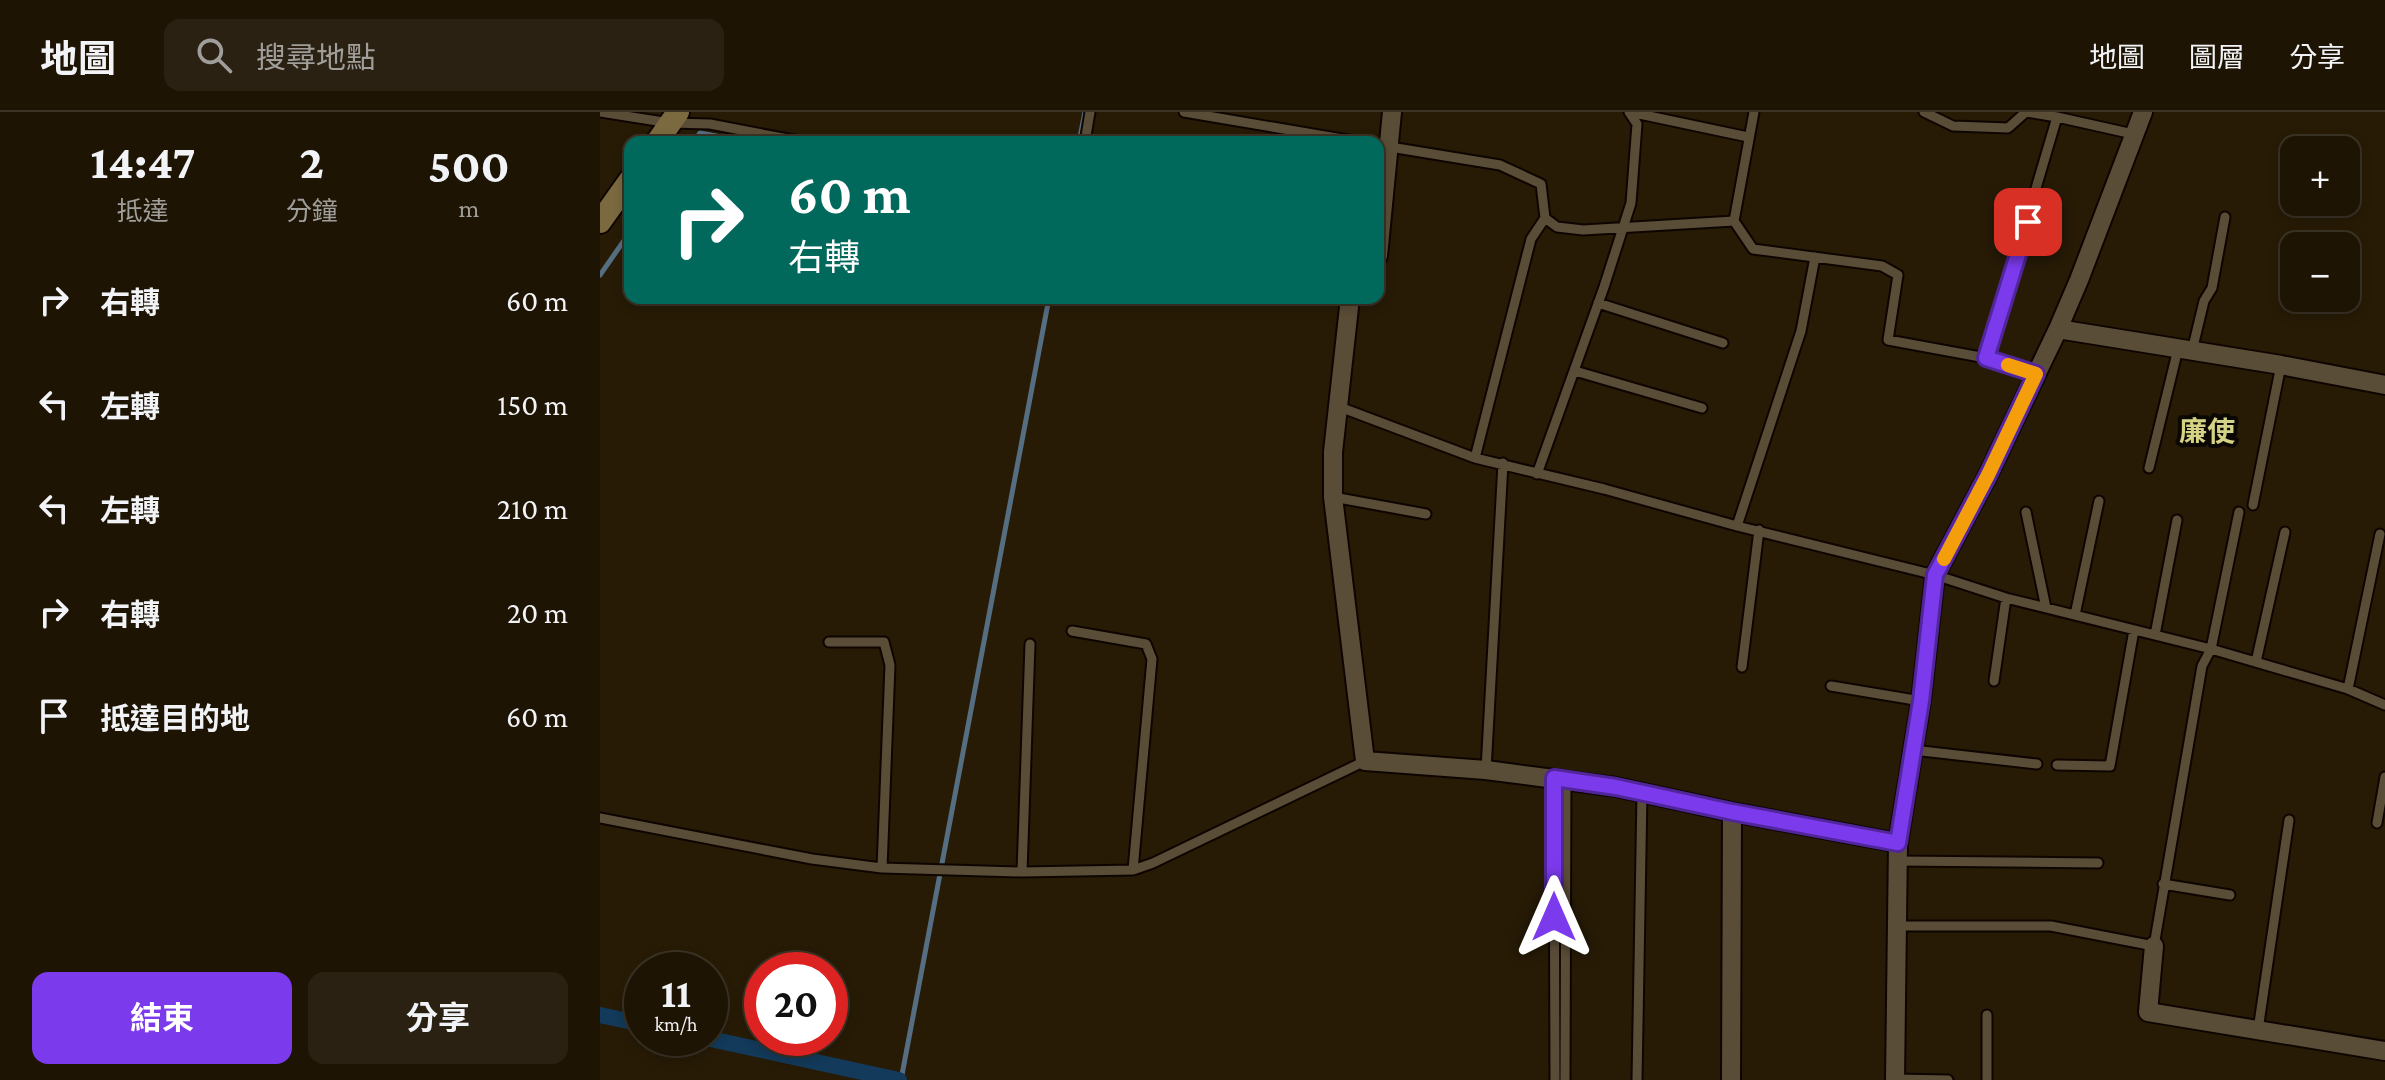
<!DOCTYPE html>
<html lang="zh-TW">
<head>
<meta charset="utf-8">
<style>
	:root { --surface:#1d1404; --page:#2a2113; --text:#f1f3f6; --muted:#a09e9a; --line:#3b3326; --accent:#7c3aed }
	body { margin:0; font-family:"Crimson Pro","Noto Sans TC",serif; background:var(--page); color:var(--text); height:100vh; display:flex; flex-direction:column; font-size:30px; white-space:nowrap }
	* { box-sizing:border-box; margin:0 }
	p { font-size:26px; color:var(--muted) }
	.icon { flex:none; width:44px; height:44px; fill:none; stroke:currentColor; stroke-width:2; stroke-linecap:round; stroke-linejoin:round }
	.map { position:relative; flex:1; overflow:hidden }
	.details { display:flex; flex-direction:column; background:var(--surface); width:600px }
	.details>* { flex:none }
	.top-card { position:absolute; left:24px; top:24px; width:760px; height:168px; border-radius:16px; box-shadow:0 4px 12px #0003,0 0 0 2px var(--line); background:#00695c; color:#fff; overflow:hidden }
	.buttons { position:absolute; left:1680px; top:24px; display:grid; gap:16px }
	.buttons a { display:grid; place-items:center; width:80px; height:80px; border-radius:16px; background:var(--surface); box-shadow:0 4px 12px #0003,0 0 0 2px var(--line); font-size:40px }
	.speed { position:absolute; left:24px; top:840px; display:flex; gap:16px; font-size:40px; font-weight:700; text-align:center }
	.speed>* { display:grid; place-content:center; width:104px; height:104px; border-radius:50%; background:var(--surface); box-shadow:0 4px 12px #0003,0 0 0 2px var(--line); line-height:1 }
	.speed small { font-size:20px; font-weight:400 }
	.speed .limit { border:12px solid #d22; background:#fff; color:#111 }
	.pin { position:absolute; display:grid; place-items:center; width:68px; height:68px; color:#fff; margin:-34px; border-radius:16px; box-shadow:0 4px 12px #0006 }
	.me { position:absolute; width:88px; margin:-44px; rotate:0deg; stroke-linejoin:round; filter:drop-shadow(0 0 6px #0008) }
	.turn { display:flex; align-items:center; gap:28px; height:168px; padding:0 32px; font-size:36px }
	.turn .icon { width:104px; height:104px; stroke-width:2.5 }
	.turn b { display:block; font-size:56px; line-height:68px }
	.eta { display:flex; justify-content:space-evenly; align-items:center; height:136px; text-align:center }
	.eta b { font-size:48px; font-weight:700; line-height:56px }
	.primary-button { display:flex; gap:16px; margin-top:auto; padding:16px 32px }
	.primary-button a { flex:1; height:92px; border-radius:16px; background:var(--accent); color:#fff; font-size:32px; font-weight:700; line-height:92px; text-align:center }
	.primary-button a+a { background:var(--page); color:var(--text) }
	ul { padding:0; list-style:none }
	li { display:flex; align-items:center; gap:24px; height:104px; padding:0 32px }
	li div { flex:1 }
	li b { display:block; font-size:30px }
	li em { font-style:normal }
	header { display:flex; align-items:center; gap:48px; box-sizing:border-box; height:112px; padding:0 40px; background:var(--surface); border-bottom:2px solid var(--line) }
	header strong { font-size:38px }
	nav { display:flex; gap:44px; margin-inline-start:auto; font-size:28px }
	.search { width:560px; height:72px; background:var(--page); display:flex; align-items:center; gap:20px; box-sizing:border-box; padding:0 28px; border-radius:16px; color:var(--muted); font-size:30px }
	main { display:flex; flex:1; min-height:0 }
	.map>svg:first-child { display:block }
</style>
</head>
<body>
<header>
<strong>地圖</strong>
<div class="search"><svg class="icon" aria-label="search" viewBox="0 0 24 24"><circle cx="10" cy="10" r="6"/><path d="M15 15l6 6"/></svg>搜尋地點</div>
<nav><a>地圖</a><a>圖層</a><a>分享</a></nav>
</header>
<main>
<section class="details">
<div class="eta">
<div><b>14:47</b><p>抵達</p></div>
<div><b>2</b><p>分鐘</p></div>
<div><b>500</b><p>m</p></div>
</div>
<ul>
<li><svg class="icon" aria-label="right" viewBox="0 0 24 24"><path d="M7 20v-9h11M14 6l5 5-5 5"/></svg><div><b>右轉</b></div><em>60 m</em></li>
<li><svg class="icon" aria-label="left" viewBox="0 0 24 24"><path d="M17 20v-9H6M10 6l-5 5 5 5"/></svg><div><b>左轉</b></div><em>150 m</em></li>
<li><svg class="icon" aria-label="left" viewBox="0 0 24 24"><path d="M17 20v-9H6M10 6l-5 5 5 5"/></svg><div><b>左轉</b></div><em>210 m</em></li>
<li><svg class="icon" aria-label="right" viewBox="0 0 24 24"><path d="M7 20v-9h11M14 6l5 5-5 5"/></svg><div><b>右轉</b></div><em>20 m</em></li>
<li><svg class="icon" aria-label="arrive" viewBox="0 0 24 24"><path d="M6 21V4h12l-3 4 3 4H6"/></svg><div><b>抵達目的地</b></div><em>60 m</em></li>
</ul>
<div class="primary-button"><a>結束</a><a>分享</a></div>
</section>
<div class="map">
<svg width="1785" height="968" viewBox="0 0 1785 968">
	<rect width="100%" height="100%" fill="#271b06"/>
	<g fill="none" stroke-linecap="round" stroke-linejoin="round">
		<path stroke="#566e81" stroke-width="5" d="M94 30 100 21 147 30
			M479 30 485 0
			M0 163 30 120
			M301 968 449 186"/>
		<path stroke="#133a5a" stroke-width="16" d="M0 903 42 912
			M106 926 299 968"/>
		<defs>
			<path id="service" d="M0 0 70 11 110 12 204 30
				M584 0 760 30
				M1030 0 1148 25
				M1154 0 1134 109 1153 137 1282 154 1298 163 1288 228 1386 246 1436 262
				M1324 0 1353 14 1408 16 1426 0 1457 5
				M485 30 490 0
				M778 33 900 53 941 72 945 106 957 115 983 118 1134 109
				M998 191 1123 231
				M1592 239 1604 189 1612 176 1625 105
				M1386 246 1457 5 1533 22
				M975 259 1102 296
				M737 294 875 346 1004 377 1137 414 1335 463 1406 486 1611 537 1748 577 1785 593
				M875 346 931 127 945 106
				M1549 356 1578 237
				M937 362 1004 175 1031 91 1037 12 1029 0
				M733 385 826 402
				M1653 393 1681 253
				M1426 400 1446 496
				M1137 414 1201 219 1215 145
				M1475 503 1499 389
				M472 519 546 532 552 547 533 758
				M1555 523 1577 408
				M229 530H284L290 553 282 756
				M1656 550 1685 420
				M1142 555 1159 418
				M1394 569 1406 486
				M1231 574 1321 589
				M1748 577 1780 422
				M1313 638 1437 652
				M1457 653 1510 654 1534 518
				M886 658 903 351
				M954 666 955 968
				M0 706 212 747 282 756 422 760 533 758 553 751 765 649
				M1777 711 1785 665
				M1297 749 1498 751
				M422 760 430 532
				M1563 772 1630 783
				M1296 814H1451L1554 834 1602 554 1611 537 1639 400
				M1387 903V968
				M1658 918 1689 708
				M1295 967 1348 968
				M965 968 966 668
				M1037 968 1042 681"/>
			<path id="minor" d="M778 144 792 0
				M750 186 733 340V385L765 649 886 658 1016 675 1132 700 1298 731
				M1458 217 1681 253 1785 273
				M1554 834 1548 900 1785 939
				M1131 968 1132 700
				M1295 968 1298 731 1321 589 1335 463 1388 363 1458 217 1479 168 1543 0"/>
			<path id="secondary" d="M57 30 78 0
				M0 110 30 68"/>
		</defs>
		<use href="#service" stroke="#0f0500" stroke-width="13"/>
		<use href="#minor" stroke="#0f0500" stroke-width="22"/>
		<use href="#secondary" stroke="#0f0500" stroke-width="26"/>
		<use href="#service" stroke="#5a4d37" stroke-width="9"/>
		<use href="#minor" stroke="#5a4d37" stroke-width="18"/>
		<use href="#secondary" stroke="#7b6a3f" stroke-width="22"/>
	</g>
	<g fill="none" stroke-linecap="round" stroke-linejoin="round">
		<defs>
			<path id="route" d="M954 805V666L1016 675 1132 700 1298 731 1321 589 1335 463 1388 363 1436 262 1386 246 1428 110"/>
		</defs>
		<use href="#route" stroke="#51269a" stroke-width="20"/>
		<use href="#route" stroke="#7c3aed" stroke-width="14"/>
		<path stroke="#f59e0b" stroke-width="14" d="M1344 447 1388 363 1436 262 1408 253"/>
	</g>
	<g text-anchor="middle" stroke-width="8" stroke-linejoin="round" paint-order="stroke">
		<g font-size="28" font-weight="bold" fill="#d4d284" stroke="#0b0702">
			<text x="1607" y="329">廉使</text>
		</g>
	</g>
</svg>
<div class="buttons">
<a>+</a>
<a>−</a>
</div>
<div class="speed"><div>11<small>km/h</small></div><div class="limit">20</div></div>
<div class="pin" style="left:1428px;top:110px;background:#d93025"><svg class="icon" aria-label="arrive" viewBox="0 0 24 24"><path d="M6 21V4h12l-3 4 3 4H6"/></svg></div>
<svg class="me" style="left:954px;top:805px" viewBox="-20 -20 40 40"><path d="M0-17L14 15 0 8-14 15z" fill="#7c3aed" stroke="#fff" stroke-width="4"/></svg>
<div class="top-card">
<div class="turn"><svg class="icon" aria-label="right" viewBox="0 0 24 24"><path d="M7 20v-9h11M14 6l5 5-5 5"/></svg><div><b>60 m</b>右轉</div></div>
</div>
</div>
</main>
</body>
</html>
